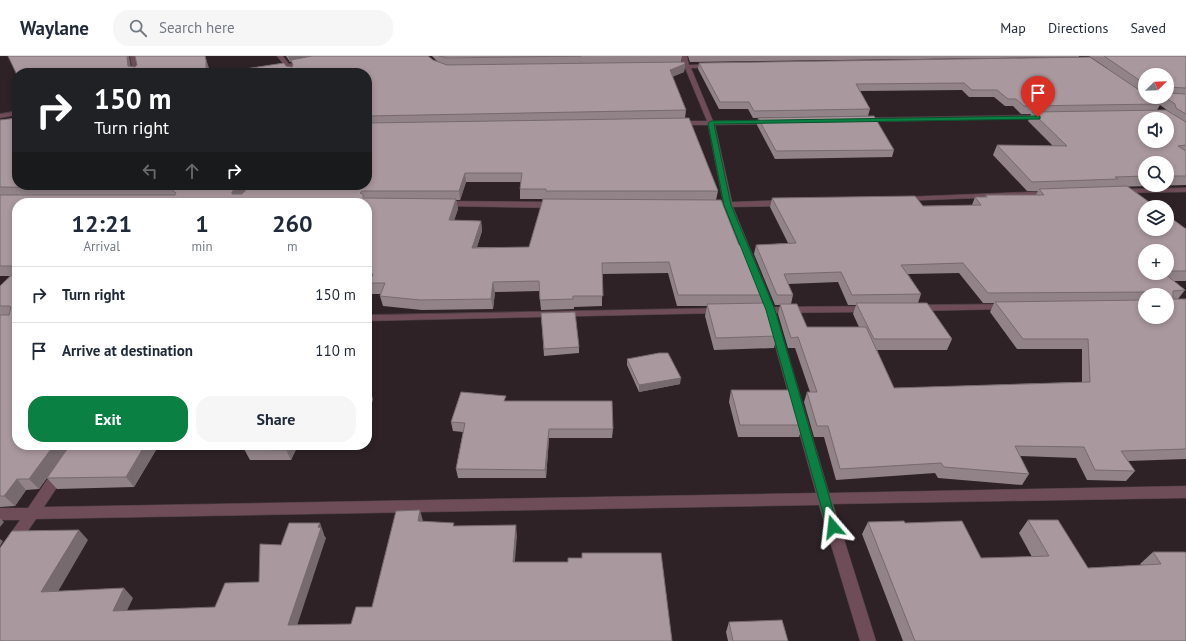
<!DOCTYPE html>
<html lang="en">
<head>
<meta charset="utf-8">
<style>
	:root { --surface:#fff; --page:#f6f6f7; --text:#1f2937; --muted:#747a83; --line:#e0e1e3; --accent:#0b8043 }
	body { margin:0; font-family:"PT Sans",sans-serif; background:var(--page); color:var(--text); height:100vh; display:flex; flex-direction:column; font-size:15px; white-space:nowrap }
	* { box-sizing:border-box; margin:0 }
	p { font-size:13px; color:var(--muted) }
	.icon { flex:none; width:22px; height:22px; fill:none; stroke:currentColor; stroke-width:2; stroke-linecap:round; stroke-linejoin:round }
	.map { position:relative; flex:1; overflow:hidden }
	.details { position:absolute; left:12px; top:142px; width:360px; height:252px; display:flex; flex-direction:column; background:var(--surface); border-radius:16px; box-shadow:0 2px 6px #0003 }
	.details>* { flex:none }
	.hud { position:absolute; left:12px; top:12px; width:360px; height:122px; border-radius:16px; box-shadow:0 2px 6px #0003; background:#202124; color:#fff; overflow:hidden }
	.needle { width:26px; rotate:67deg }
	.fabs { position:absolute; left:1138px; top:12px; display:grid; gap:8px }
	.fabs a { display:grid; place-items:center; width:36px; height:36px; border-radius:50%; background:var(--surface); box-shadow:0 2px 6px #0003; font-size:20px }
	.pin { position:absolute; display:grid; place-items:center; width:34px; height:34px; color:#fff; margin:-41px -17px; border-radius:50% 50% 50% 0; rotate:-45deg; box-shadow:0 0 4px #0007 }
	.pin .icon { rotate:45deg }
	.me { position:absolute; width:44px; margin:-22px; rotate:343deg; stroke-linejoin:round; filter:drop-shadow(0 0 3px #0008) }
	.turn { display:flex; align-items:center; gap:14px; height:84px; padding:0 16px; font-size:18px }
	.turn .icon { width:52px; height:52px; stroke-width:2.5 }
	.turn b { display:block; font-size:28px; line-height:34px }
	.lanes { display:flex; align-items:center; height:38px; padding:0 16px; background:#0003; justify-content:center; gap:20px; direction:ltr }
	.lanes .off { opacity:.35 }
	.eta { display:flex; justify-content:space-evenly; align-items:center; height:68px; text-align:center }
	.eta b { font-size:24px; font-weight:700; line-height:28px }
	.action { display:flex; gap:8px; margin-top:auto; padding:8px 16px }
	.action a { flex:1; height:46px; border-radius:16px; background:var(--accent); color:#fff; font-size:16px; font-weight:700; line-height:46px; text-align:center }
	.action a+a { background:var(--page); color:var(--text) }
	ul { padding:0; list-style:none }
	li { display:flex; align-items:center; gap:12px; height:56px; padding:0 16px; border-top:1px solid var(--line) }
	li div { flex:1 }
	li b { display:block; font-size:15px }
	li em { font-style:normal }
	header { display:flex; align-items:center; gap:24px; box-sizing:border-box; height:56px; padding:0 20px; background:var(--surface); border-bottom:1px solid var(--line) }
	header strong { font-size:19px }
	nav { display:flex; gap:22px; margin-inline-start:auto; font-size:14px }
	.search { width:280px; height:36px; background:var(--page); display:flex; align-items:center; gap:10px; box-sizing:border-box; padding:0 14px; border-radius:16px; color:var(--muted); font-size:15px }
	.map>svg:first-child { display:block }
</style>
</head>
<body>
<header>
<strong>Waylane</strong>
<div class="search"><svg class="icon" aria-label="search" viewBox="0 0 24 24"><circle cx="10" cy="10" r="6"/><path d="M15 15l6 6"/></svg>Search here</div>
<nav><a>Map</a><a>Directions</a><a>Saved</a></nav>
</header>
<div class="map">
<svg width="1186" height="585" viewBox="0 0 1186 585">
	<rect width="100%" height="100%" fill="#2e2226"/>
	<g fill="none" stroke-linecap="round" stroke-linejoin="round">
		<defs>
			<path id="minor" d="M130 0H136L139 17H133Z
				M277 0H283L289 8 306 5 309 7 291 11 294 17H290L286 12 257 17H243L284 9Z
				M681 0H687L689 9 714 8 717 10 714 12H691L713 65 771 64 774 66 771 68 715 69 732 146 786 144 790 147 786 150 733 151 774 251 868 250 873 253 868 256 776 257 829 437 1186 430V442L833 448 876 585H860L819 449 36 463 5 509 0 511V492L20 464H0V452H28L55 412 60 411 65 412 67 416 44 451 816 437 766 257H756L751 254 756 251H764L725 151 709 152 705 149 709 146H723L708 69H676L673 67 676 65H707L685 12 671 13 668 11 671 9H683Z
				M1145 40V41H1186V45L1147 43 1144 41Z
				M17 55V59L0 62V58Z
				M1043 59 1046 61 1045 62 862 66 859 64 862 62Z
				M1186 132V136L1119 137 1115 135 1119 133Z
				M1051 135H1054L1055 137 1054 139 903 145 899 143 903 141Z
				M443 145 556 146 560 149 556 152 440 150 439 148Z
				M1006 248 1011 251 1010 253 918 255 913 252 918 249Z
				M720 252 724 253 725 255 724 257 367 265V259Z"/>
		</defs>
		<use href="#minor" stroke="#4a3e42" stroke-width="1"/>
		<use href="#minor" fill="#6e4c58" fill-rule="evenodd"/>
	</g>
	<path fill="#918387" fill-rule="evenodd" d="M286 0H428L433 4 438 6 432 0H682L681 6H684L685 8 684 16 672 21 686 54 685 62H689L718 135 716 144H721L739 189H744L764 239 762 247H767L777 280 774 292 714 294 705 260 707 250H677L668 217 602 218V250L574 251V253L541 254 539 235 495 236 493 253 422 254 383 250 380 240 381 238H372L370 228H367V147H17V389H159L134 431 57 433 47 422 65 397 39 433 26 434 15 450 0 451V230L10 220H0V64L17 62V129H249L242 138 250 129H367V17H219L284 7 286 10 292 11 293 10 292 6H290ZM466 126H521L520 133V143H546H543L529 191H477L482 175 481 165 454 164 458 153 456 144H460Z
		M688 0H1079V1L690 6Z
		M1089 0H1186V129L1114 131 1186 173V225H1174L1185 234 1178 243H1186V403L1128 405 1135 415 1126 425 1087 424 1076 402 1020 400 1029 418 1022 429 938 422 935 417 836 424 824 381H814L804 346 807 336H810L795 292H788L778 258 780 249H775L754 198 756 189 788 187 770 151 772 142 923 150 972 149 975 141H985L986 139H1036L1038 135H1027L993 99 997 89 1053 90 1028 65 1031 58H1021L1013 50H1005L994 41H969L962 34 860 35 870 53 868 60 753 62 748 53H719L698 13 699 7 1107 12ZM1145 19H1167V41H1156L1154 44 1145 41ZM1160 49 1167 54H1157ZM1145 107H1167V129H1145ZM1167 195V217H1145ZM959 217 983 247H994L990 256 1017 293H1082V326L894 332 877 294H947L952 283 918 247 921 238 908 218ZM838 226 848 249H856L853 258 859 271H807L791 248 793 239 788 228ZM1145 239H1167L1145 261Z
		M758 62 894 94 892 101 775 103 757 69Z
		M541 257 579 291V297L544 300Z
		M627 303 680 328 639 336 627 309Z
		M731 334 803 369 799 381H738L729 346Z
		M506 345 613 373 612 382H549L546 422H458L456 413 463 376 453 375 451 366Z
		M230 389H298L291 404H250L244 393 246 391 230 390Z
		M1028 464 1088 512 1141 509 1140 508 1153 496 1186 497V585H903L862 478 868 466 905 467 981 502 1032 501 1019 477Z
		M729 566 788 585H728L726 576Z"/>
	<path fill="#766a6e" d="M127 0H129L132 17 128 10Z
		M205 0 209 12V17H206Z
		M288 0H325L290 6Z
		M685 8 684 16 669 22 670 14Z
		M465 117 466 126 460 144 459 135Z
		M238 129H249L236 146 232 138V136Z
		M456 143 458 153 451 174 449 164Z
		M481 165 482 175 473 202 472 192Z
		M493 226 495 236 493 253 491 243Z
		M681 322 680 328 639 336V329Z
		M370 332 373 343 367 367V343Z
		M549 373V382L546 422 545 414Z
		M54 389H70L39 433 29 423Z
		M145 389H159L134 431 126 421Z
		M288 389H298L291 404 286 394Z
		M17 423 26 434 15 450 4 440Z
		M420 454 423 465 422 475 418 465Z
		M0 462 4 466 0 471Z
		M320 467 324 478V479L326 482 294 579 288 569Z
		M516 469 517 480 514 516 513 506Z
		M79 474 88 484 52 546 41 536Z
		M0 483 3 485 0 490Z
		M124 532 133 542 122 565 113 555Z"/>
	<path fill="#a9989d" stroke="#766a6e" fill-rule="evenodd" d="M8 0H127L128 10 135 11 137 9 135 0H205L206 4V17H17V19Z
		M312 0H428L433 4 447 9 684 6 685 8 670 14 686 54 367 60V17H219L284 7 286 10 292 11 293 9 291 4Z
		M439 0H581L447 2Z
		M1104 0H1186V32L1167 31V19H1145V28Z
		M1090 1 1145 38V41H1149L1160 48 1024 50 1016 43H1008L997 34H972L964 27 856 28 870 53 754 55 749 46H720L699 7Z
		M1167 37 1186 38V58L1176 52 1175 48 1165 41H1167Z
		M1166 54 1186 66V89L1178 90 1186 95V120H1167V107H1145V120L1115 121 1118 123 1032 126 997 89 1067 90 1032 56ZM1145 63H1167V85H1145Z
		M874 60 894 94 776 95 758 62Z
		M17 62V129H238L232 136V138H242L250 129H367V67L689 62 718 135H546V133H520L522 117H465L459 135H362L360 137 363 138V142L456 143 449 164 481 165 472 192 529 191 543 143 721 144 739 189H744L764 239H678L669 206 602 207 603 240H573V243L540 244 539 225 493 226 491 243 420 244 380 240 385 227H369L373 218H367V147H17V210H0V139H175L176 137 171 133 0 131V64Z
		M1127 130 1156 151H1145V173H1167V159L1186 173V215H1167V195H1145V217H1164L1185 234 1173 235V243H1186V393L1121 395 1135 415 1095 414 1084 391 1015 390 1029 418 944 411 941 407 840 413 828 370H817L807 336H817L798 281 791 282 780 248H797L807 271H866L894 332 1090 326 1088 283H1023L995 246 1145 244V261H1167V239H1153V236L988 237 963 207 901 209 921 238 852 239 841 216 784 218 793 239H777L756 189 796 187 772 142 915 140 923 150 981 149 975 141H987L986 139H1044L1039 133Z
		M17 214V389H54L29 423H17L4 440H0V259H9L11 251 9 250H0V230Z
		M767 247 777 280 716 282 707 248Z
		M856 247H927L952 283H874Z
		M575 256 579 291 544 293 541 257Z
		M659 297H668L681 322 639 329 627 303Z
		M367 332H370L367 343Z
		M731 334H793L803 369H740Z
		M461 336 506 340 504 345H612L613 373H549L545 414 456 413 465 367 451 366Z
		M70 389H145L126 421 47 422Z
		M247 389H288L286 394 244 393Z
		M420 454 418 465 454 467 453 470 516 469 513 506H568V502H582V497H661L672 585H0V492L12 475 79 474 41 536 124 532 113 555 215 551 225 527 259 526 260 488 281 489 289 467H320L318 471 321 472 288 569 351 568 356 551H372L396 455Z
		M1028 464H1058L1088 512 1161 508 1153 496H1185L1186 497V585H915L868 466 904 465 905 467 962 465 981 502 1049 500Z
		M782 564 788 585H733L729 566Z"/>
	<path fill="#0b8043" stroke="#07532c" d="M1038 60H1040V63L714 68 731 149 775 254 838 471 837 475 833 476 828 475 766 254 724 149 708 67 711 65Z"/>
</svg>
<div class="fabs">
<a><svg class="needle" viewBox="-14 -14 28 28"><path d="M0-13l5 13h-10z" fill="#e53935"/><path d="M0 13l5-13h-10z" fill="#747a83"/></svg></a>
<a><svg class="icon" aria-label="sound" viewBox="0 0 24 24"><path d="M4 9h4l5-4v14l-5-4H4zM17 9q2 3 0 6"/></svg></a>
<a><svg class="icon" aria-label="search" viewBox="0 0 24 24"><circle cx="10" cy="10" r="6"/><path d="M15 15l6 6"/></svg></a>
<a><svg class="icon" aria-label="layers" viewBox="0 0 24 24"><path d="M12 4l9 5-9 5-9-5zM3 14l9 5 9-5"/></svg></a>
<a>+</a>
<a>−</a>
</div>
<div class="pin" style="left:1038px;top:61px;background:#d93025"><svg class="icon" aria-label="arrive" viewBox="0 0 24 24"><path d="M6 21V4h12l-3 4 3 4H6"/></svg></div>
<svg class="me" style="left:833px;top:471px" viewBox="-20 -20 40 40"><path d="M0-17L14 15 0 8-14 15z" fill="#0b8043" stroke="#fff" stroke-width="4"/></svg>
<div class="hud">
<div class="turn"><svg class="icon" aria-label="right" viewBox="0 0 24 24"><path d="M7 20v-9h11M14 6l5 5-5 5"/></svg><div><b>150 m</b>Turn right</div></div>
<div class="lanes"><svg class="icon off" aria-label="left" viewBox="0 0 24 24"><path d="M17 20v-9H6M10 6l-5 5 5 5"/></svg><svg class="icon off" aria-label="ahead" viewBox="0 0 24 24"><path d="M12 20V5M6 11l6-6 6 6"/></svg><svg class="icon" aria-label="right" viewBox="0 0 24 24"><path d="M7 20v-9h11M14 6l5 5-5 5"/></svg></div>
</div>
<section class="details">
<div class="eta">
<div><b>12:21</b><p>Arrival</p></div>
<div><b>1</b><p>min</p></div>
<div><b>260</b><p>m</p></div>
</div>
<ul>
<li><svg class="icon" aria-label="right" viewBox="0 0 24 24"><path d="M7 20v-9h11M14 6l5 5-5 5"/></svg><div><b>Turn right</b></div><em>150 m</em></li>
<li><svg class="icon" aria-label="arrive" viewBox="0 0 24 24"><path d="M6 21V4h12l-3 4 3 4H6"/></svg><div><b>Arrive at destination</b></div><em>110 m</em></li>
</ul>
<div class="action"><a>Exit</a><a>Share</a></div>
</section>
</div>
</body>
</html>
